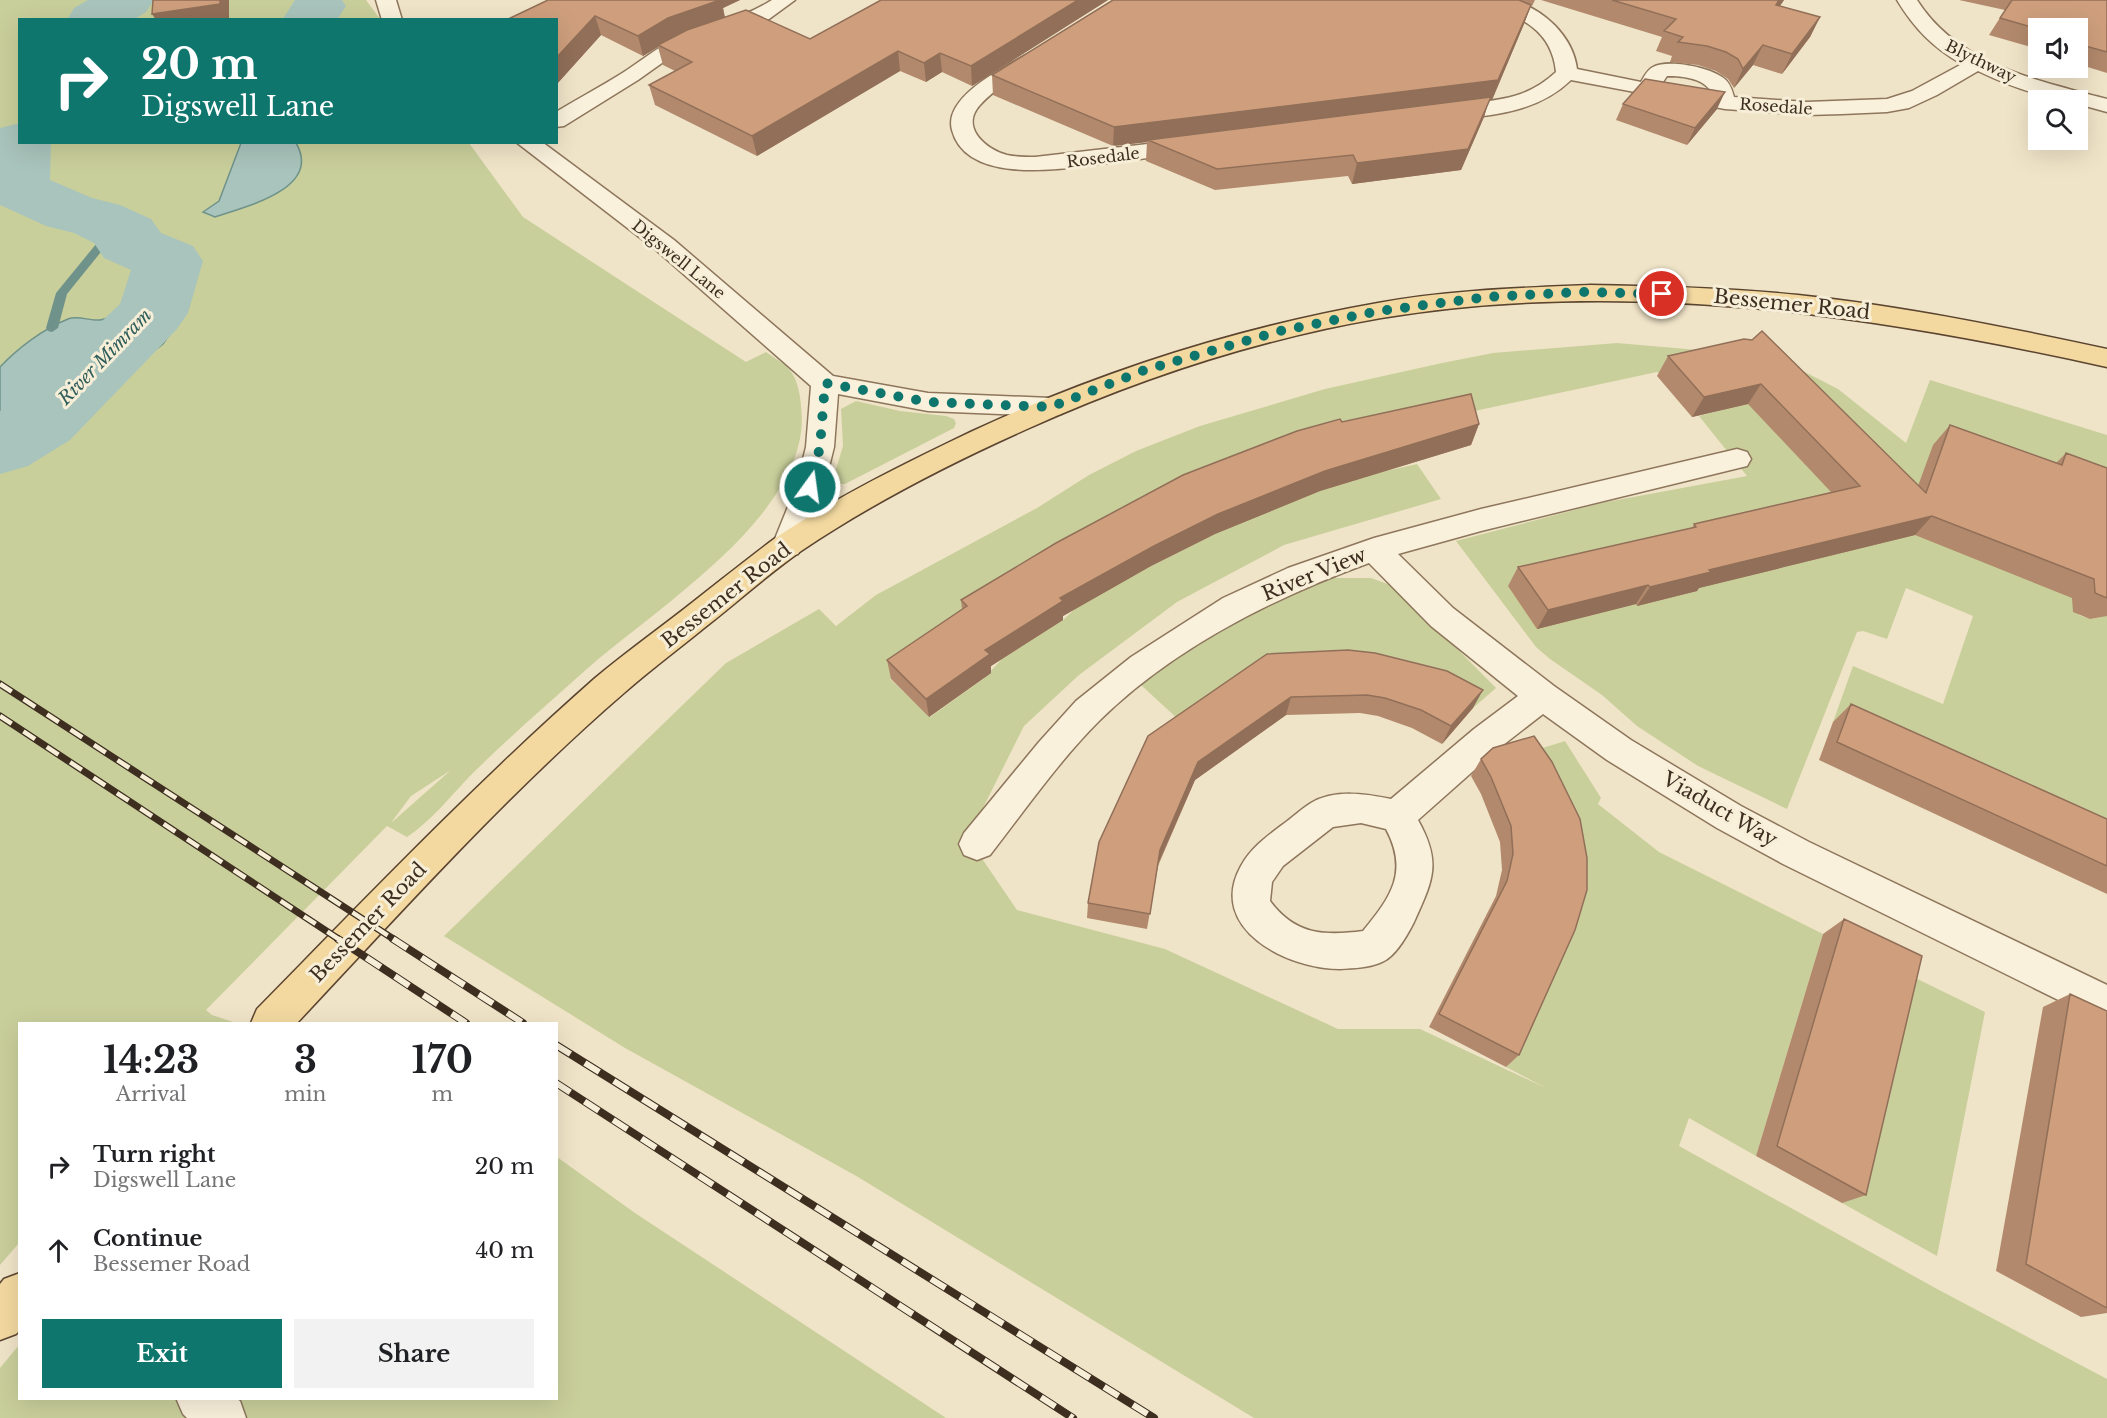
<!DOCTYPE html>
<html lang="en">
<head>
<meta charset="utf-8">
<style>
	:root { --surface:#fff; --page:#f2f2f2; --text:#202124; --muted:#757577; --accent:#0f766e }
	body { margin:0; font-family:"Libre Baskerville",serif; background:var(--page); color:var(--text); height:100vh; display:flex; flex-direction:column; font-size:22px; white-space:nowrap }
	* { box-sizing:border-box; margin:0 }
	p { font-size:20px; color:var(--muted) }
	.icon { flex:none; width:33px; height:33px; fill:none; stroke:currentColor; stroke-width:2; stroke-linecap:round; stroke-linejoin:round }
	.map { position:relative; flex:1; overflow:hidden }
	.side { position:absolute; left:18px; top:1022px; width:540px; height:378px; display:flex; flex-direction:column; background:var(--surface); border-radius:0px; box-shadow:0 6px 24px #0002 }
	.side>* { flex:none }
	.banner { position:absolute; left:18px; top:18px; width:540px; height:126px; border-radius:0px; box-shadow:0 6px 24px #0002; background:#0f766e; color:#fff; overflow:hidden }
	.buttons { position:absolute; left:2028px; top:18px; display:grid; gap:12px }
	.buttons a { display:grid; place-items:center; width:60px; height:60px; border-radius:0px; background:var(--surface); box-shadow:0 6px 24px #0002; font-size:30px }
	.pin { position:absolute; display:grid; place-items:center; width:51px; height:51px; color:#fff; margin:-26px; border:3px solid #fff; border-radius:50%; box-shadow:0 2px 6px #0007 }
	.me { position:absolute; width:66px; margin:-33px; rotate:14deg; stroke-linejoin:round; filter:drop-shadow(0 0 4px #0008) }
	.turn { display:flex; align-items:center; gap:21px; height:126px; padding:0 24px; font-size:27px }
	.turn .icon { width:78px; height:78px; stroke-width:2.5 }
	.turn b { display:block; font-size:42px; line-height:51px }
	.eta { display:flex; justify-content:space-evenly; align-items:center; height:102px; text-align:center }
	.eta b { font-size:36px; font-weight:700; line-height:42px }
	.action { display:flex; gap:12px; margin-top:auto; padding:12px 24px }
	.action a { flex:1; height:69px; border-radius:0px; background:var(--accent); color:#fff; font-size:24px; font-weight:700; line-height:69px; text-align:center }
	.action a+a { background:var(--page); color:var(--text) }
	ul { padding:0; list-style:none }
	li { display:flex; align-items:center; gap:18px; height:84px; padding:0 24px }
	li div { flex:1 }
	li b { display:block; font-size:22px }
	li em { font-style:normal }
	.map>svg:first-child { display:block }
</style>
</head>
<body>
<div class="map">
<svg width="2107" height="1418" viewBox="0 0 2107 1418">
	<rect width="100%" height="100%" fill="#f0e4c8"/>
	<path fill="#c9cf9b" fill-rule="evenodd" d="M0 0H111L109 13 132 0H366L380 19 20 20V142L469 143 523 217 746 362 766 352C773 357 782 362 788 368 797 377 800 393 801 406 815 514 649 611 579 676 542 709 504 742 469 777 449 798 431 821 407 837L387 826 206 1010 212 1015 236 1023H20L19 1243 0 1265ZM451 770 391 823 411 796Z
		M1617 343 1733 353 1797 368 1838 389 1906 443 1930 380 2107 435V509L2073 599 2079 615C2091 620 2097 620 2107 612V847L1833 722 1853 666 1943 704 1973 616 1906 588 1887 639 1863 631 1857 632 1787 809 1698 766 1637 726 1602 695 1550 659 1536 647 1456 541 1601 503 1747 476 1699 416 1722 410 1657 372 1451 416 952 636 890 679 930 717 983 679 1002 659 1063 620 1076 608 1149 567 1208 537 1301 497 1377 473 1417 464 1441 499 1284 545 1177 602 1079 675 1024 726 968 838 1017 910 1165 949 1338 1029H1420L1546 1088 1506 1067 1562 945 1523 754 1565 741 1601 798 1598 804 1659 852 1823 934 1756 1156 1689 1118 1679 1146 1939 1290 2107 1379V1418H1254L858 1177 625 1048 444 936 726 663 819 609 836 626 876 595 1037 508 1089 475 1136 451 1200 426 1325 389 1442 363 1493 353Z
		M856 401 900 411 946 416 954 419 956 423 954 428 845 484H839L833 479 843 446 841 409Z
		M1328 578H1371L1396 587 1496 688 1473 708 1438 690 1180 721 1141 685 1197 644 1259 606Z
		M1899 970 1985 1012 1937 1256 1842 1203Z
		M557 1157 635 1213 946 1418H0V1368L19 1345 20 1398H556Z"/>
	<path fill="#a9c4bc" stroke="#6f938a" stroke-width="1.5" d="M241 143H296C323 189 244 207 215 217L203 212 219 201Z
		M168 260 181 265 188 276 189 306 163 344 103 390 0 457V367C18 348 43 329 68 319 77 315 90 321 100 320 124 317 155 278 168 260Z"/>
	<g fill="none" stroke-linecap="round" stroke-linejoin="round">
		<path fill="#6f938a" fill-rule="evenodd" d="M127 230 132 233 131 235 109 242 67 294 58 328 52 332 48 331 46 328 56 293 101 238Z"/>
		<path fill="#a9c4bc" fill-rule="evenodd" d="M88 0H154L146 12 133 20H67L74 8Z
			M295 0H342L346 6 337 20H282Z
			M20 123V142H51L50 180 92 198 120 205 151 219 161 233 193 246 203 261 188 313 177 329 70 440 28 466 0 474V411L16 402 120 304 131 270 104 258 94 243 74 233 46 226 0 205V128Z"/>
		<defs>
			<path id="minor" d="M376 0H396L402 20H382Z
				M772 0H795L769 19 744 30 691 47 669 58 638 80 564 126 556 127V112C579 98 602 86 624 72 641 61 656 48 674 40 708 24 739 21 772 0Z
				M1482 0C1491 0 1502 0 1511 0 1543 8 1573 36 1577 69L1641 82C1644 77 1647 70 1653 67 1668 59 1708 67 1722 77 1729 81 1732 89 1734 97L1807 102 1887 99 1912 91 1962 64C1933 48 1914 28 1897 0H1917C1958 65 2037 80 2107 99V112L2078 104V100C2045 100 2007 85 1978 71L1937 95 1909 108 1887 112 1842 114 1807 115 1725 109 1571 80C1542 108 1505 114 1466 118 1455 119 1444 121 1433 119L1430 114 1433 109C1480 98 1517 108 1556 72 1552 30 1521 17 1485 4ZM1667 76C1682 76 1706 78 1712 94L1661 85Z
				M1031 54 1038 56 1041 60 1038 64C1018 76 996 87 980 105 960 127 985 149 1007 155 1016 157 1026 157 1035 157L1191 139 1199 141 1202 146 1199 151 1191 153C1164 156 1137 159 1109 163 1068 168 967 187 952 130 943 98 1001 69 1024 56Z
				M516 142H542L674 240 833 376 928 393 1051 398 1061 400 1065 407 1061 414 1051 416 928 411 838 394 834 447 824 487 802 546 798 554 787 557 776 554 772 546 796 487 806 447 811 386 656 250Z
				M1737 449 1747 452 1751 459 1747 466 1481 531 1398 554 1453 608 1554 686 1631 740 1741 806 1809 842 2107 985V1024L1783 864 1717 828 1607 760 1543 714 1498 749 1418 820C1442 863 1433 880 1414 922 1408 934 1396 955 1384 961 1371 968 1354 968 1340 969 1288 969 1206 929 1241 866 1251 848 1266 837 1282 825 1292 818 1301 809 1311 803 1335 789 1366 794 1391 799L1474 729 1518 696 1431 626 1369 563C1273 598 1173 648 1099 721 1059 761 1025 810 990 855L977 860 964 855 959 844 964 833 1039 742 1076 701 1131 657 1223 598 1288 568 1374 538 1481 509ZM1361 823 1386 829C1409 872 1391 897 1363 931 1324 936 1295 935 1270 901L1272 882 1283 866 1333 827Z
				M176 1398H235L240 1401 246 1418H187L183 1414Z"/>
			<path id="major" d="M1590 285C1659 286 1729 288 1798 295 1902 306 2005 327 2107 349V367C1869 314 1624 278 1381 318 1259 339 1140 378 1027 429 949 464 872 503 801 551 767 575 736 603 704 628 677 650 650 670 624 693 507 794 403 910 297 1023H251L257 1009C367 897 476 783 594 679 626 652 660 628 693 602 720 581 747 559 774 539 821 507 874 479 925 454 1068 382 1220 331 1378 303 1448 290 1519 288 1590 285Z
				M20 1273V1330L16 1334 0 1340V1284L4 1279Z"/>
		</defs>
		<use href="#minor" stroke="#8d765c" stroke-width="3"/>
		<use href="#major" stroke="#5b4430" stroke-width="3"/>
		<use href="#minor" fill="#faf1dc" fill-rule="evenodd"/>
		<use href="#major" fill="#f3d9a0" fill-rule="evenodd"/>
		<defs>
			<path id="rail-far1" d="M0 684 395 940
				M0 716 340 940"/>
			<path id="rail" d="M338 939 466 1023
				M393 939 523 1023
				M556 1045 1154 1418
				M556 1083 1073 1418"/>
		</defs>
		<use href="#rail-far1" stroke="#3d2e20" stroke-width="7"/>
		<use href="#rail" stroke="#3d2e20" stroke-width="8"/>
		<use href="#rail-far1" stroke="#f7eed8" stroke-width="4.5" stroke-dasharray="14" stroke-linecap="butt"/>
		<use href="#rail" stroke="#f7eed8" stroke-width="6" stroke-dasharray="17" stroke-linecap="butt"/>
	</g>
	<path fill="#b2896c" d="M548 0H740L723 8 725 17 810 39 881 0H1108L972 86 942 72 926 82 900 71 757 156 655 105 649 85 675 71 663 65 658 47 643 56 601 35 556 85V20Z
		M1113 0H1535L1532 6 1531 5 1524 24 1492 100H1489L1484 117 1461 170 1352 184 1348 176 1215 190 1146 161 1147 142 1113 146 993 95 992 75Z
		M1541 0H1784L1780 6 1820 17 1810 37 1782 74 1753 65 1734 88 1728 79 1716 71 1698 65 1670 62 1672 56 1656 51 1662 37Z
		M1959 0H2107V73L2078 64V28H2038V53L2029 50 2031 47 1989 35 2005 10Z
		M1623 104 1717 109 1687 145 1616 120Z
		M1744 339 1918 486 1933 445 1950 425 2056 463 2066 453 2107 468V616L2090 619 2073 612 2072 598 1915 535 1699 588 1697 591 1637 606 1636 604 1537 629 1508 586 1518 567 1692 528 1694 524 1831 492 1748 404 1692 417 1657 376 1668 356Z
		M1342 422 1479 424 1471 445 1320 491 1215 534 1151 566 1063 616V620L991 666V673L929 717 891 679 887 660 962 609 961 600Z
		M1267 654 1473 708 1442 744 1412 728 1378 716 1360 713 1286 715 1195 780 1158 866 1147 929 1087 918 1088 903Z
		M1851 704 2107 819V894L1819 760 1833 722Z
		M1534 736 1519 1055 1506 1067 1429 1027 1496 896 1502 870 1500 842 1481 794 1471 776 1481 759Z
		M1844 919 1866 1195 1842 1203 1756 1156 1823 934Z
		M2070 994 2107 1011V1313L2081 1317 1996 1271 2043 1007Z"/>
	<path fill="#916f58" d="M220 0H229V20H156L152 14Z
		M709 0H740L723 8 725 19 658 45V47L643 56 638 36 668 18Z
		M1078 0H1108L972 86 971 66Z
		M1779 0H1784L1767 24 1776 5Z
		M1531 5 1524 24 1492 100H1489L1484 117 1461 170 1352 184 1357 163 1468 149 1148 140 1147 142 1113 146 1114 127Z
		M595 16 601 35 556 85V58Z
		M1820 17 1810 37 1782 74 1792 54Z
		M1763 45 1753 65 1734 88 1743 69Z
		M898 51 900 71 757 156 752 136Z
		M940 53 942 72 926 82 924 63Z
		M1725 92 1717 109 1687 145 1695 128Z
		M1761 384 1748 404 1692 417 1704 397Z
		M1479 424 1471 445 1320 491 1215 534 1151 566 1063 616V620L991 666V673L929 717 926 699 985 650 1060 598 1154 546 1218 514 1325 471Z
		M1932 516 1915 535 1699 588 1697 591 1637 606 1650 587 1709 570Z
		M1648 585 1636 604 1537 629 1548 610Z
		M1483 690 1473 708 1442 744 1451 726Z
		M1291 697 1286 715 1195 780 1157 866 1160 850 1198 762Z"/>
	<path fill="#cf9f7d" stroke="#916f58" stroke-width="1.5" d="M153 0H220V4L152 14Z
		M548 0H720L668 18 638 36 595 16 556 58V20H506Z
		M881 0H1078L971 66 940 53 924 63 898 51 752 136 649 85 692 62 658 45 687 30 746 10 810 39Z
		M1113 0H1519L1531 5 1498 80 1114 127 992 75Z
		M1612 0H1779L1776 5 1820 17 1792 54 1763 45 1743 69 1738 59 1726 52 1707 46 1678 42 1683 37 1664 31 1676 19Z
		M2012 0H2107V52L2078 44V28L2038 29 2000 18Z
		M1645 79 1725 92 1695 128 1623 104Z
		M1491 97 1468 149 1357 163 1353 155 1217 169 1148 140Z
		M1762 331 1926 493 1950 425 2062 465 2066 453 2107 468V598L2095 593 2094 579 1932 516 1709 570 1711 572 1650 587 1648 585 1548 610 1518 567 1696 527 1694 524 1860 486 1761 384 1704 397 1668 356 1744 339 1752 340Z
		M1471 394 1479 424 1325 471 1218 514 1154 546 1060 598 1063 601 985 650 990 654 926 699 887 660 967 606 961 600 1056 543 1183 475 1297 431 1340 419 1342 422Z
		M1348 650 1375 653 1447 671 1483 690 1451 726 1421 710 1385 698 1367 695 1291 697 1198 762 1160 850 1150 914 1088 903 1099 842 1148 736 1267 654Z
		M1851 704 2107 819V866L1837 742Z
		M1534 736 1552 762 1580 819 1587 858V890L1575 930 1519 1055 1439 1014 1507 881 1513 854 1511 826 1491 777 1481 759 1493 748Z
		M1844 919 1922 956 1866 1195 1777 1146Z
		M2070 994 2107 1011V1308L2026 1264Z"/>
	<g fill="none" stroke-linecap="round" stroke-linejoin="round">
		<path stroke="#0f766e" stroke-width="10" stroke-dasharray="0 18" d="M810 487 820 447 825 383 928 402 1051 407 1145 370 1280 331 1379 311 1487 297 1581 292 1662 294"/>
	</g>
	<g text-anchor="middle" stroke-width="6" stroke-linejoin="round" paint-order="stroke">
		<g font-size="16" fill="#3d2e20" stroke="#f7eed8">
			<text transform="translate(1981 61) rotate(26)" y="6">Blythway</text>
			<text transform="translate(1776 106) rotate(4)" y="6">Rosedale</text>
			<text transform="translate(1103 157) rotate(-7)" y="6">Rosedale</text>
			<text transform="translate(679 259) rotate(39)" y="6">Digswell Lane</text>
		</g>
		<g font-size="18" font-style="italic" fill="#2f5d5a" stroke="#f7eed8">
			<text transform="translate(105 357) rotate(-46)" y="6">River Mimram</text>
		</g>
		<g font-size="20" fill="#3d2e20" stroke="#f7eed8">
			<text transform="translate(1792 304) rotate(6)" y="7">Bessemer Road</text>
			<text transform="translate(1314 574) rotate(-22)" y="7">River View</text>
			<text transform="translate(726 595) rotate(-38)" y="7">Bessemer Road</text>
			<text transform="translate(1720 809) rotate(30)" y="7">Viaduct Way</text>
			<text transform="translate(368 922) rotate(-46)" y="7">Bessemer Road</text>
		</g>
	</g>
</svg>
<div class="buttons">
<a><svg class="icon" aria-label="sound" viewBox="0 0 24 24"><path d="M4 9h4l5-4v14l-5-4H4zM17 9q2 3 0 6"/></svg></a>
<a><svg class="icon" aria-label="search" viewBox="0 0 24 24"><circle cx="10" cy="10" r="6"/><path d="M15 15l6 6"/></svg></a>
</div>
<div class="pin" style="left:1662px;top:294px;background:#d93025"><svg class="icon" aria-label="arrive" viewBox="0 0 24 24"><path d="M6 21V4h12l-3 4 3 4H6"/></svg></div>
<svg class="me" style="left:810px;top:487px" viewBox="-20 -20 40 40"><circle r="17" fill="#0f766e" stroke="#fff" stroke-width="3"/><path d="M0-11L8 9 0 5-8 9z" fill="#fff"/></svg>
<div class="banner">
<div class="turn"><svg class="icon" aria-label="right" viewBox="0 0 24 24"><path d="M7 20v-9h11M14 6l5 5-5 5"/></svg><div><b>20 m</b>Digswell Lane</div></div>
</div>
<section class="side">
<div class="eta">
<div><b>14:23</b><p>Arrival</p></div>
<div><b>3</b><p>min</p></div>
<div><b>170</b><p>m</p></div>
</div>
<ul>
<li><svg class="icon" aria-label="right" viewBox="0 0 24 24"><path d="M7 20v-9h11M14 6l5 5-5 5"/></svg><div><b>Turn right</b><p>Digswell Lane</p></div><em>20 m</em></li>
<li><svg class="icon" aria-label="ahead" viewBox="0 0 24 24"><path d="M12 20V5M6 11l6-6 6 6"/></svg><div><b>Continue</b><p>Bessemer Road</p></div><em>40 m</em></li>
</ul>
<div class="action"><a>Exit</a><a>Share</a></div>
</section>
</div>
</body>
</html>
